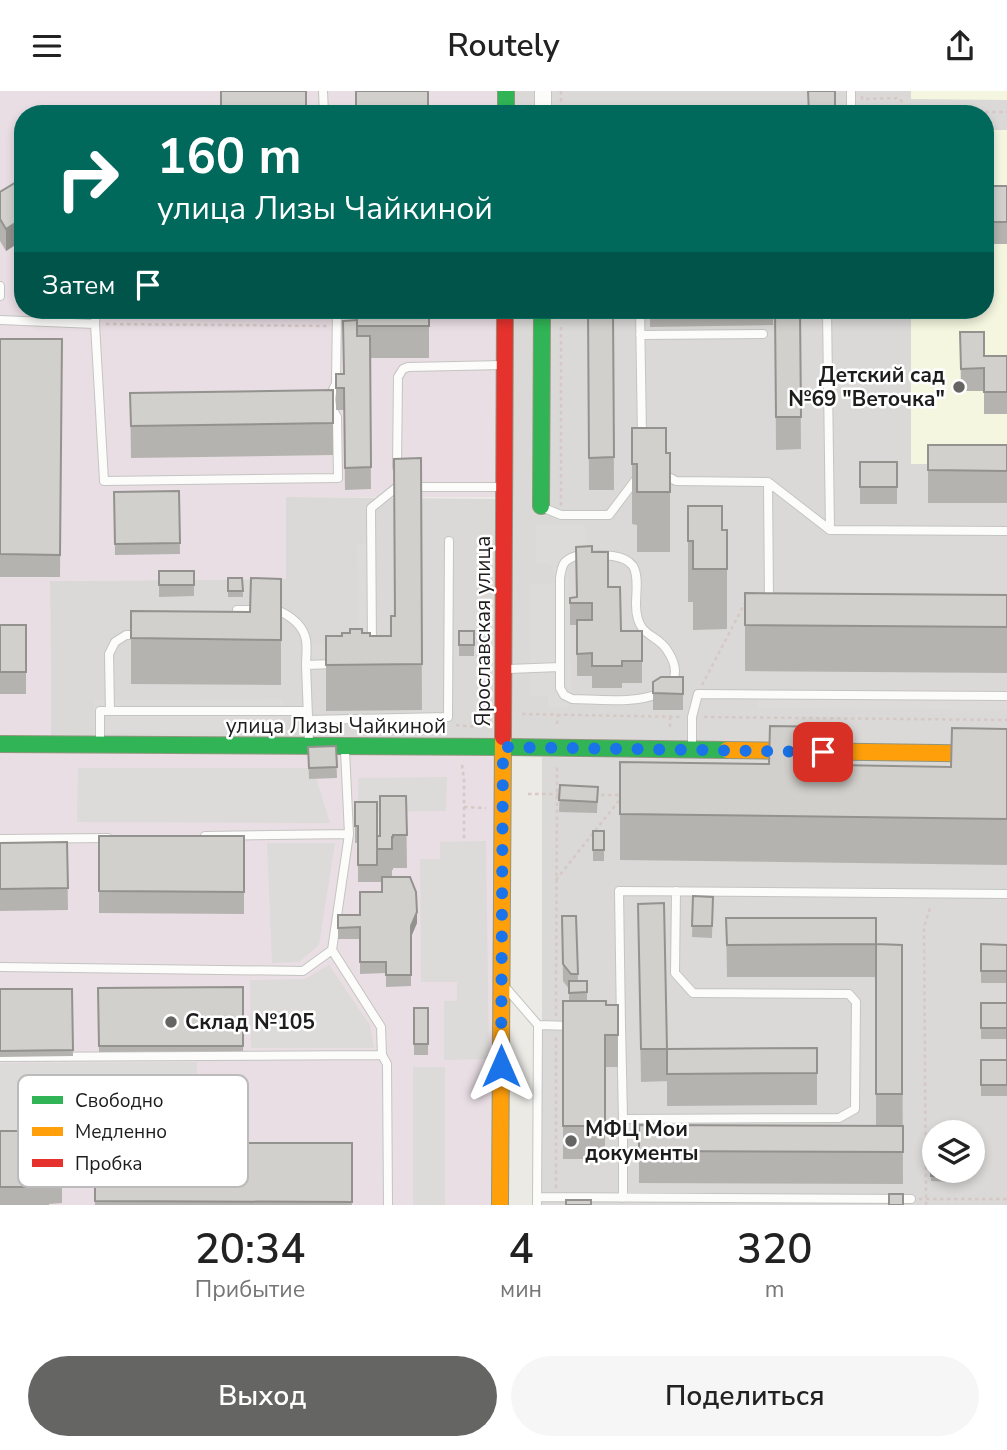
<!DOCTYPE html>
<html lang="ru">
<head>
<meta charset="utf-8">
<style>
	:root { --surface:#fff; --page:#f6f6f6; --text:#222; --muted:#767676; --accent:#656563 }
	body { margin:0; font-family:"Nunito Sans",sans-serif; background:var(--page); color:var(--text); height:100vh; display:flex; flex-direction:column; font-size:26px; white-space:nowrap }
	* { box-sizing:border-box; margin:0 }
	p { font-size:23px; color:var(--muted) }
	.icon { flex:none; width:38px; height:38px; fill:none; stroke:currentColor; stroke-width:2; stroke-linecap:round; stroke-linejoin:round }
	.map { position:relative; height:1114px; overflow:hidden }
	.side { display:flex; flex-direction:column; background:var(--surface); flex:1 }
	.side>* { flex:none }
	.banner { position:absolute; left:14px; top:14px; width:980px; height:214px; border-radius:28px; box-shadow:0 4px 10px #0003; background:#00695c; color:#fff; overflow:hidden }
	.fabs { position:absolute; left:922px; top:1029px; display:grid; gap:14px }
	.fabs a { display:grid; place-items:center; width:63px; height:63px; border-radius:50%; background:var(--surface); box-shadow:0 4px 10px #0003; font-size:35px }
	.pin { position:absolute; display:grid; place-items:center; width:60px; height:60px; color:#fff; margin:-30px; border-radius:14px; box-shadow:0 4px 10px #0006 }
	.me { position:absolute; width:77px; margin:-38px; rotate:0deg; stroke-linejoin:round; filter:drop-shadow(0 0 5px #0008) }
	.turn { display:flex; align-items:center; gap:24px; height:147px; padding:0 28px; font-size:32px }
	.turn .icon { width:91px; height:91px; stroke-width:2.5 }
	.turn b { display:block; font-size:49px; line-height:60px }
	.then { display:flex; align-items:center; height:66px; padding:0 28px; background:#0003; gap:14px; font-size:26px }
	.eta { display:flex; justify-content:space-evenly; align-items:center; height:119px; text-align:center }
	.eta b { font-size:42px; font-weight:600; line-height:49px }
	.cta { display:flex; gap:14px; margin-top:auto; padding:14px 28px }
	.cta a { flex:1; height:80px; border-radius:42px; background:var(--accent); color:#fff; font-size:28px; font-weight:600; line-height:80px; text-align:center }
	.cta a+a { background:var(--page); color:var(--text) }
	header { display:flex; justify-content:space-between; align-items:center; height:91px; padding:0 28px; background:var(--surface); font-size:32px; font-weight:600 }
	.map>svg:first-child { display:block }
</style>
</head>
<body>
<header><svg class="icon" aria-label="menu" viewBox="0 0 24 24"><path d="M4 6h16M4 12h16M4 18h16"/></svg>Routely<svg class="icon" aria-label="share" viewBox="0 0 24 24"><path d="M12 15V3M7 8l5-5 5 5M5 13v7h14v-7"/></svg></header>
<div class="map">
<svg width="1007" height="1114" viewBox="0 0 1007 1114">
	<rect width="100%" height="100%" fill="#ebeae5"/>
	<path fill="#dad9d7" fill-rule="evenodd" d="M514 0H1007V654L511 650 513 219H985V23H513Z
		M286 406 499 408 500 652 51 646 50 490 285 488Z
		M542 666 1007 669V1114H542ZM934 1041H973V1080H934Z"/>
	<path fill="#e9dee4" d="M0 0H500V23H23V219H499L498 406H286V488L50 490 51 646 497 661 493 1114H0Z"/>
	<path fill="#f5f6df" d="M911 0H1007V9L911 8Z
		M985 39H1007V373H911V219H985Z"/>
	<path fill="#dcdbd9" d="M536 434H585L586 470H567L572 608 568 616H548V605H530V493L555 492 553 475 546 472H536Z
		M357 453H368L371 568 307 569V554L359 552Z
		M758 607 1007 609V619L758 617Z
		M283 608V641L94 642V609Z
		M78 677H313L330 732 77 731Z
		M447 686 446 720 358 721V687Z
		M486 750 489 968 444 969V910H457V891H421L420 768H440V751Z
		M335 752 319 854 299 871 272 872 267 752Z
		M329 874 370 934 374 957H251L250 889 305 888Z
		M197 971V1042L0 1044V972Z
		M413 976H445V1114H413Z"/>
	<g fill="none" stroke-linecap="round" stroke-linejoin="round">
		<defs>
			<path id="lane" d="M323 0 324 23
				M851 0V23
				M0 195V205
				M96 219 95 233 104 390 338 387 337 326C330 315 329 304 336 293L337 219
				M640 219 642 345
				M827 219 830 439
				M0 229 95 233
				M640 244 763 243
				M397 376 398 286 403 278 408 276 504 274
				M661 382 676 390 768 391 830 439 1007 440
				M768 391 769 511
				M544 417 561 424H609L637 387
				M576 465C593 465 622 460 633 475 639 485 636 502 636 513 636 521 637 531 643 538 650 546 661 549 667 559 673 568 678 579 673 589 659 617 599 608 572 608L564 604 560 597V487C562 474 563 469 576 465Z
				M271 518C285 520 301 532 305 545 308 553 306 566 306 574
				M237 530V519H259
				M372 555 371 417 397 396H503
				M506 578 560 576
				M110 620 109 563 115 551 126 544H141
				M308 629 448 626 449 450
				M100 650V620H307
				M309 652 306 574 334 573
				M692 656V626L698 603 1007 605
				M205 745 349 743
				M0 748 108 747
				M0 876 303 880 332 859
				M507 898 538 934 537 1114
				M538 934 573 935
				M610 934H621L619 800 1007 803
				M621 934 623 1028
				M382 964 387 973 388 1114
				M0 966 382 964 381 936 332 859 349 743 345 659
				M537 1106 911 1108
				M623 1107V1028L839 1027 855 1018 856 911 849 903 693 902 675 882 676 800"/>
			<path id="street" d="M543 23V0"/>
			<path id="fast" d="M506 0V23
				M541 415 542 219
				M0 653 503 656 727 659"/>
			<path id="slow" d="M727 659 1007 663
				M500 1114 503 646"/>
			<path id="jam" d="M503 646 505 219"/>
		</defs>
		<use href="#lane" stroke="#c4c4c1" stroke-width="10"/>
		<use href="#street" stroke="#c4c4c1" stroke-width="18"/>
		<use href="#fast" stroke="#92957d" stroke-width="18"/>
		<use href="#slow" stroke="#92957d" stroke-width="18"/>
		<use href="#jam" stroke="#92957d" stroke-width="18"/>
		<path stroke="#d6c8c5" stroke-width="2.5" stroke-dasharray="3.5 3.5" stroke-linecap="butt" d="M561 0V23
			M862 5V8L899 7 910 21H1007
			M106 233 327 235
			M561 236V415
			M702 594 745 512
			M522 623 683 626
			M704 626 1007 629
			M557 633 558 623
			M456 634 477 636 479 623
			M670 636V626
			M462 674 464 688V751
			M528 703H563
			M594 704H623
			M464 716 486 717
			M556 789 621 707
			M556 925 557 676
			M556 1097V946
			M919 1108H1007
			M926 1114 924 836 931 814"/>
		<use href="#lane" stroke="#fcfcfb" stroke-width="8"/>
		<use href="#street" stroke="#fcfcfb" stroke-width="16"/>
		<use href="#fast" stroke="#30b455" stroke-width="16"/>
		<use href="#slow" stroke="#ff9f0a" stroke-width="16"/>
		<use href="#jam" stroke="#e5322d" stroke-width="16"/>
	</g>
	<path fill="#b5b3af" d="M23 87V149L6 160 0 150V101Z
		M985 95H1007V153H985Z
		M429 219V267H370L371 398 345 399 344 319H336V283H344L357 229Z
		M588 219H613L614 399H589Z
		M650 219H773V234L650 236Z
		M775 219H800L801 358 776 359Z
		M960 241 984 265H1007V323H984V300H961Z
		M0 248H62L60 486H0Z
		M333 299V364L131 367 130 302Z
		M632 337 666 362H670V461H637V434L632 433Z
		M928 354H1007V412H928Z
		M421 367 422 619 326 620V545H342L350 542H362L370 545H391Z
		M860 371H897V413H860Z
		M179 400 180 463 115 464 114 401Z
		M688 415 722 439H727V538L693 539V511H688Z
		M592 461 608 496 621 540H642V592H622V597H592V585H577V534H570V507L577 506Z
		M159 480H194V505L159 506Z
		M228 487H242L243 506H228Z
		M281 488V594L131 593V520L250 521Z
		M745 502 1007 504V582L745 580Z
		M0 534H26V603H0Z
		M459 540H474V565H459Z
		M683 586V619H653V591Z
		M1007 638V774L620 769V671L951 676Z
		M336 655 337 687 309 688 308 656Z
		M560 694 598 696 597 722 559 721Z
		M406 705 407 777H393V779H392V786L417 832 411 846V895L386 896V882L360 883V848H338V824H360L382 801V791H358V752H355V711L377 761 380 745Z
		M593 740H604V770H593Z
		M99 745H244V823L99 822Z
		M67 751 68 819 0 820V752Z
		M693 805 713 806 712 847 692 846Z
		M638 813 667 958V990L641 991Z
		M562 825H576L578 890H587V910L606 914H618V976H605V1068H563V910H569V898L563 890Z
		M726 827 876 853 902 854 903 1093 639 1092V1034H876V886H727Z
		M981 853 1007 854V1005H981V969H1007V948H981V912H1007V892H981Z
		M243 896V960L99 961 98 897Z
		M0 898H72L73 965 0 966Z
		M414 917H428V964H414Z
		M817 957V1014L667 1015V958Z
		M0 1040H62V1112L49 1113V1114H0Z
		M95 1052H352V1114H95Z
		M932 1060 955 1080 954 1091 931 1090Z"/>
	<path fill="#93928f" d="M23 127V149L6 160V138Z
		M417 821V832L411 846V835Z"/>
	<path fill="#d2d0cc" stroke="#93928f" stroke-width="2" d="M221 0H306V23H221Z
		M356 0H428V23H356Z
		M808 0H835V23H809Z
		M23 87V127L6 138 0 128V101Z
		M985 95H1007V131H985Z
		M357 219H429V235H357Z
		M588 219H613L614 366 589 367Z
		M775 219H800L801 326H776Z
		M357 229V245H370L371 376 345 377 344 297H336V283H344L343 230Z
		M960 241H984V265H1007V301H984V277L961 278Z
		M0 248H62L60 464 0 463Z
		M333 299V332L131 335 130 302Z
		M632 337H666V362H670V401H637V373H632Z
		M928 354H1007V380L928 379Z
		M421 367 422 573 326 574V545H342V542H350V538H362V542H370V545H391V525H395L394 368Z
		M860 371H897V396H860Z
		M179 400 180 452 115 453 114 401Z
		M688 415H722V439H727V478H693V450H688Z
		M592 455V461H608V496H620L621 540H642V570H622V575H592V562L577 563V529H592V512H570V507L577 506 576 456Z
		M159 480H194V494H159Z
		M228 487H242L243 500H228Z
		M251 487 281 488V549L131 547V520L250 521Z
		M745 502 1007 504V536L745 534Z
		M0 534H26V581H0Z
		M459 540H474V554H459Z
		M661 586H683V603L653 602V591Z
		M770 635 836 636V674L951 676 952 637 1007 638V728L620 723V671L769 673Z
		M336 655 337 676 309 677 308 656Z
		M560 694 598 696 597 711 559 709Z
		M380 705H406L407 744H393V746H392V758H377V745H380Z
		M355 711H377V774H358V735H355Z
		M593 740H604V759H593Z
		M99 745H244V801L99 800Z
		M67 751 68 797 0 798V752Z
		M382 786H410L416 801 417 821 411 835V884H386V871H360V836L338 837V824H360V801H382Z
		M693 805 713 806 712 835H692Z
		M664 812 667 958H641L638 813Z
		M562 825H576L578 883H571L563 873Z
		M726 827H876V853L727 854Z
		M876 853 902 854V1003H876Z
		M981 853 1007 854V994H981V969H1007V937H981V912H1007V880H981Z
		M569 890H587V901L569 902Z
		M243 896V955H99L98 897Z
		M0 898H72L73 959 0 960Z
		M563 910H606V914H618V944H605V1035H563Z
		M414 917H428V953H414Z
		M817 957V982L667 983V958Z
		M639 1034 903 1035V1061L639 1060Z
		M0 1040H62V1090H49V1096H0Z
		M95 1052H352V1111L95 1110Z
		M932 1060H934V1080H955L954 1085H931Z
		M889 1103H903V1114H889Z
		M566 1109H591V1114H566Z"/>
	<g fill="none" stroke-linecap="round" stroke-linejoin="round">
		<path stroke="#1a73e8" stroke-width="12" stroke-dasharray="0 21.6" d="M501 975 503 656 823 661"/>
	</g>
	<g fill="#656563" stroke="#fff" stroke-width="2.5">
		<circle cx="959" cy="296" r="7"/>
		<circle cx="171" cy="931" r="7"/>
		<circle cx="571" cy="1050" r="7"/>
	</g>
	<g text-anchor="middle" stroke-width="5" stroke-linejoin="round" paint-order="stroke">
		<g font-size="21" font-weight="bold" fill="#1d1d1d" stroke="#fff" text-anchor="start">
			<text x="945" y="291" text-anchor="end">Детский сад<tspan x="945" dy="24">№69 "Веточка"</tspan></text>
			<text x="185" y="938">Склад №105</text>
			<text x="585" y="1045">МФЦ Мои<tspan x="585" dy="24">документы</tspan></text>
		</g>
		<g font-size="21" fill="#1d1d1d" stroke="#fff">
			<text transform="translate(483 540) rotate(-90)" y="7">Ярославская улица</text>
			<text x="336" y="642">улица Лизы Чайкиной</text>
		</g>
	</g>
	<rect x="18" y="984" width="230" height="112" rx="10" fill="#fff" stroke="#bbb" stroke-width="2"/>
	<rect x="32" y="1005" width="31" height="8" fill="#30b455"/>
	<rect x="32" y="1036" width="31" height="9" fill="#ff9f0a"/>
	<rect x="32" y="1068" width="31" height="8" fill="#e5322d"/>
	<g font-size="19" fill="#1d1d1d">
		<text x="75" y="1016">Свободно</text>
		<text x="75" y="1047">Медленно</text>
		<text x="75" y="1079">Пробка</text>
	</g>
</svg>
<div class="fabs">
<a><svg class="icon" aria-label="layers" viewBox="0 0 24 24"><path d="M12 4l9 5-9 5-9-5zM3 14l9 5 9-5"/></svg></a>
</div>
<div class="pin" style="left:823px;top:661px;background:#d93025"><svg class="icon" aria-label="arrive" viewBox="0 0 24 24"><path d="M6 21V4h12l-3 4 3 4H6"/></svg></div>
<svg class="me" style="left:501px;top:975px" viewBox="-20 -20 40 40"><path d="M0-17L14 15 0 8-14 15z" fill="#1a73e8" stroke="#fff" stroke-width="4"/></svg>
<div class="banner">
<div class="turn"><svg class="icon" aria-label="right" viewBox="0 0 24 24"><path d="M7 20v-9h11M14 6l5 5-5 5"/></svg><div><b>160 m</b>улица Лизы Чайкиной</div></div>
<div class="then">Затем<svg class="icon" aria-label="arrive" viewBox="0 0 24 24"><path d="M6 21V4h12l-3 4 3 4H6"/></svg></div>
</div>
</div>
<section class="side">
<div class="eta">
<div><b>20:34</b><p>Прибытие</p></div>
<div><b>4</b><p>мин</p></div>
<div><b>320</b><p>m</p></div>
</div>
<div class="cta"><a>Выход</a><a>Поделиться</a></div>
</section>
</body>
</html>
